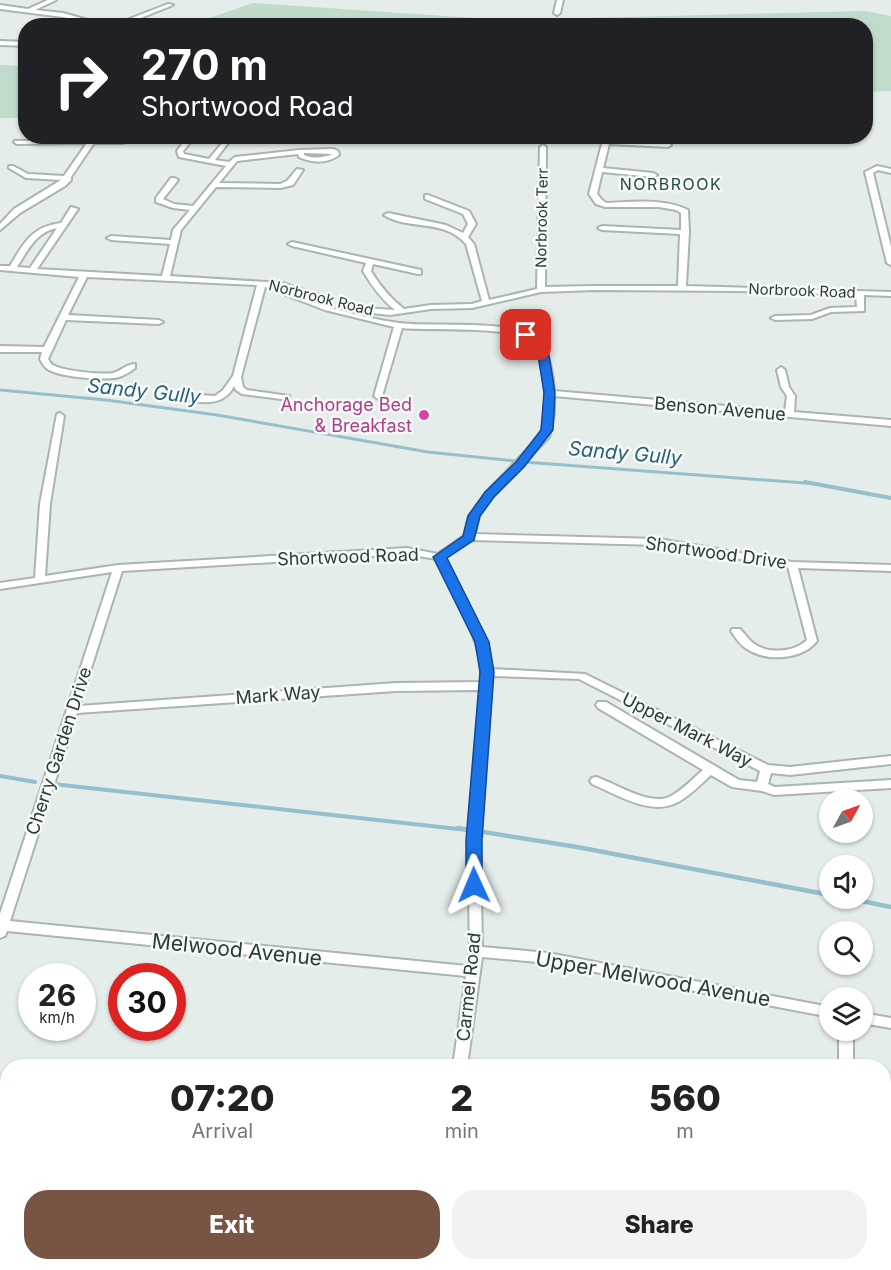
<!DOCTYPE html>
<html lang="en">
<head>
<meta charset="utf-8">
<style>
	:root { --surface:#fff; --page:#f2f2f2; --text:#222; --muted:#767676; --accent:#785445 }
	body { margin:0; font-family:Inter,sans-serif; background:var(--page); color:var(--text); height:100vh; display:flex; flex-direction:column; font-size:22px; white-space:nowrap }
	* { box-sizing:border-box; margin:0 }
	p { font-size:20px; color:var(--muted) }
	.icon { flex:none; width:33px; height:33px; fill:none; stroke:currentColor; stroke-width:2; stroke-linecap:round; stroke-linejoin:round }
	.map { position:relative; flex:1; overflow:hidden }
	.details { position:absolute; left:0px; top:1059px; width:891px; height:212px; display:flex; flex-direction:column; background:var(--surface); border-radius:24px 24px 0 0; box-shadow:0 2px 4px #0004 }
	.details>* { flex:none }
	.banner { position:absolute; left:18px; top:18px; width:855px; height:126px; border-radius:24px; box-shadow:0 2px 4px #0004; background:#202124; color:#fff; overflow:hidden }
	.needle { width:39px; rotate:50deg }
	.tools { position:absolute; left:819px; top:789px; display:grid; gap:12px }
	.tools a { display:grid; place-items:center; width:54px; height:54px; border-radius:50%; background:var(--surface); box-shadow:0 2px 4px #0004; font-size:30px }
	.speed { position:absolute; left:18px; top:963px; display:flex; gap:12px; font-size:30px; font-weight:700; text-align:center }
	.speed>* { display:grid; place-content:center; width:78px; height:78px; border-radius:50%; background:var(--surface); box-shadow:0 2px 4px #0004; line-height:1 }
	.speed small { font-size:15px; font-weight:400 }
	.speed .limit { border:9px solid #d22; background:#fff; color:#111 }
	.pin { position:absolute; display:grid; place-items:center; width:51px; height:51px; color:#fff; margin:-26px; border-radius:12px; box-shadow:0 3px 9px #0006 }
	.me { position:absolute; width:66px; margin:-33px; rotate:359deg; stroke-linejoin:round; filter:drop-shadow(0 0 4px #0008) }
	.turn { display:flex; align-items:center; gap:21px; height:126px; padding:0 24px; font-size:27px }
	.turn .icon { width:78px; height:78px; stroke-width:2.5 }
	.turn b { display:block; font-size:42px; line-height:51px }
	.eta { display:flex; justify-content:space-evenly; align-items:center; height:102px; text-align:center }
	.eta b { font-size:36px; font-weight:800; line-height:42px }
	.cta { display:flex; gap:12px; margin-top:auto; padding:12px 24px }
	.cta a { flex:1; height:69px; border-radius:24px; background:var(--accent); color:#fff; font-size:24px; font-weight:800; line-height:69px; text-align:center }
	.cta a+a { background:var(--page); color:var(--text) }
	.map>svg:first-child { display:block }
</style>
</head>
<body>
<div class="map">
<svg width="891" height="1270" viewBox="0 0 891 1270">
	<rect width="100%" height="100%" fill="#e5edea"/>
	<path fill="#c1dbca" d="M253 3 504 20 865 11 891 16V91L866 92V26L189 25Z
		M0 65 25 66V118H0Z"/>
	<g fill="none" stroke-linecap="round" stroke-linejoin="round">
		<path stroke="#95bfca" stroke-width="3" d="M0 390 106 400 217 415 428 452 524 462 818 484"/>
		<path stroke="#95bfca" stroke-width="4" d="M805 482 891 498
			M0 776 35 782
			M53 784 467 830"/>
		<path stroke="#95bfca" stroke-width="4.5" d="M458 828 577 847 830 895
			M847 898 891 907"/>
		<defs>
			<path id="street" d="M48 0H56L35 10 63 13 109 26H97L63 17 0 9V5L28 9Z
				M557 0H563L560 13 557 15 554 13Z
				M168 4 173 5 121 26H111Z
				M0 41 26 42V46L0 45Z
				M128 136H138L123 143H94L71 177V180L65 186 20 213 0 230V224L14 209 61 180 26 178 9 168V166H13L28 174 64 176 87 143 17 144 14 142 15 141 122 139Z
				M171 136H196L183 151 184 154 209 159 223 142H227L228 143 215 160 229 162 235 157 299 150 333 149 338 151 339 155C327 164 312 163 299 157L298 154 237 161 219 183 280 184 287 181 297 169 303 170 293 185 281 188 216 187 181 230 170 276 282 283 332 299 328 301 276 287C314 304 357 317 399 323 429 327 513 320 534 336 549 348 553 373 554 391L785 411 787 396 781 387 777 370 781 367 785 370 789 387 795 396 794 412 891 420V426L554 396V414L549 437 492 497 479 516 475 534 659 539 792 562 891 565V571L798 568 817 641C802 660 767 662 747 649 740 645 735 637 731 631L732 629H740C744 633 748 639 753 643 767 654 794 653 807 640L788 567 659 545 471 540 445 558 487 642 492 669 585 674 768 765 790 767 891 756V764L790 775 771 773 768 784 775 787 891 780V788L774 795 762 791 732 787 711 775C701 784 691 795 678 802 651 817 616 794 592 784L590 781 592 778 596 777C615 783 649 806 669 797 682 791 692 779 703 770L598 708 596 705 598 702H606L739 780 757 782 760 771 579 679 492 676 480 840 482 947 548 953 830 1007V1017L548 963 482 957 467 1066H453L466 976 7 931 5 936 0 938V914L112 572 0 589V583L35 578 40 504 57 414 60 413 64 416 50 504 45 576 118 565 407 548 438 554 464 536 469 516 486 493 540 436C546 417 547 397 543 376 542 364 538 346 527 339 508 326 429 331 402 328L382 396 378 399 374 396 394 327 325 310 265 287 241 377 243 387 247 390 289 396V400L242 394 236 390 234 386C224 407 201 403 182 399L181 397 185 394 215 396 223 390 233 376 257 285 87 277 68 315 159 320 163 322 159 324 66 320 48 359C51 363 50 364 55 366 65 371 102 375 113 373 121 371 127 364 135 364V368C130 372 125 375 119 377 104 381 62 377 49 370 44 367 42 363 40 359L42 352H0V346L44 347 79 277 0 270V266H10C24 243 31 227 61 223L71 207 78 209 37 269 162 276 170 244 111 240 107 238 111 236 171 240 173 230 190 210 173 208 156 202V198L171 178H174L178 180 163 199 174 204 193 206 226 166 179 157 177 151 185 140 172 138ZM304 153 333 154C323 158 314 159 304 155ZM57 228 30 268 17 267C28 250 36 232 57 228ZM407 554 436 559C454 597 484 640 481 682L396 683 79 706 122 571ZM480 690 468 840 470 951 467 966 10 921 77 713 396 691Z
				M604 136H611L610 140 668 143 671 145 668 147 609 144 603 168 653 173 657 175 653 177 602 172 597 194 602 200 606 203C632 202 664 198 688 210L689 232 686 286 891 292V296L864 295V311L831 312 812 319 775 320 771 318 775 316 811 315 830 308 857 307 856 295 740 291 594 290 541 292 472 308 431 309 390 315 363 312 359 310 363 308 395 310C381 299 372 286 363 271L366 263 292 246 288 244 292 242 421 270V274H418L373 264 371 271C380 286 390 298 404 309L431 305 472 304 482 301 466 244C443 218 410 231 384 215L388 213 446 225 463 233 468 224 463 214 425 199V195H428L469 211 476 224 468 237 474 244 489 300 537 289 540 147 543 145 546 147 545 287 594 286H678L680 234 602 230 598 228 602 226 681 230V213L676 210 659 207H605L596 204 589 194Z
				M877 166 891 169V173L878 170 873 173 891 247V265L887 263 865 172Z
				M862 1013 891 1018V1028L862 1023Z
				M839 1030H853V1066H839Z
				M0 1203 8 1205V1218L0 1217Z
				M884 1245 891 1247V1261L884 1259Z
				M287 1263H334L339 1265 342 1270H295L290 1268Z
				M422 1263H438L437 1270H421Z"/>
		</defs>
		<use href="#street" stroke="#a8b5b1" stroke-width="4"/>
		<use href="#street" fill="#fff" fill-rule="evenodd"/>
	</g>
	<path fill="#1a73e8" stroke="#114b97" stroke-width="1.5" d="M526 332 535 336 549 355 555 393 553 430 524 467 494 497 480 516 474 540 447 558 489 642 494 672 482 840V885L480 889H469L466 885V840L480 672 475 642 433 557 463 536 468 516 485 492 516 462 541 430 544 393 538 355 520 335Z"/>
	<circle fill="#d1479c" stroke="#f6f9f8" stroke-width="2" cx="424" cy="415" r="6"/>
	<g text-anchor="middle" stroke-width="5" stroke-linejoin="round" paint-order="stroke">
		<g font-size="15" fill="#273d38" stroke="#f6f9f8">
			<text transform="translate(542 218) rotate(-89)" y="5">Norbrook Terr</text>
			<text transform="translate(802 291) rotate(2)" y="5">Norbrook Road</text>
			<text transform="translate(321 298) rotate(14)" y="5">Norbrook Road</text>
		</g>
		<g font-size="16" letter-spacing="1.5" fill="#254c45" stroke="#f6f9f8">
			<text x="671" y="190">NORBROOK</text>
		</g>
		<g font-size="18" fill="#b23c85" stroke="#f6f9f8" text-anchor="end">
			<text x="412" y="411">Anchorage Bed<tspan x="412" dy="21">&amp; Breakfast</tspan></text>
		</g>
		<g font-size="18" fill="#273d38" stroke="#f6f9f8">
			<text transform="translate(720 409) rotate(5)" y="6">Benson Avenue</text>
			<text transform="translate(716 553) rotate(8)" y="6">Shortwood Drive</text>
			<text transform="translate(348 557) rotate(-2)" y="6">Shortwood Road</text>
			<text transform="translate(278 695) rotate(-4)" y="6">Mark Way</text>
			<text transform="translate(687 730) rotate(27)" y="6">Upper Mark Way</text>
			<text transform="translate(59 751) rotate(-72)" y="6">Cherry Garden Drive</text>
			<text transform="translate(469 987) rotate(-84)" y="6">Carmel Road</text>
		</g>
		<g font-size="20" font-style="italic" fill="#286172" stroke="#f6f9f8">
			<text transform="translate(144 391) rotate(6)" y="7">Sandy Gully</text>
			<text transform="translate(625 453) rotate(5)" y="7">Sandy Gully</text>
		</g>
		<g font-size="21" fill="#273d38" stroke="#f6f9f8">
			<text transform="translate(237 950) rotate(6)" y="7">Melwood Avenue</text>
			<text transform="translate(653 979) rotate(10)" y="7">Upper Melwood Avenue</text>
		</g>
	</g>
</svg>
<div class="tools">
<a><svg class="needle" viewBox="-14 -14 28 28"><path d="M0-13l5 13h-10z" fill="#e53935"/><path d="M0 13l5-13h-10z" fill="#767676"/></svg></a>
<a><svg class="icon" aria-label="sound" viewBox="0 0 24 24"><path d="M4 9h4l5-4v14l-5-4H4zM17 9q2 3 0 6"/></svg></a>
<a><svg class="icon" aria-label="search" viewBox="0 0 24 24"><circle cx="10" cy="10" r="6"/><path d="M15 15l6 6"/></svg></a>
<a><svg class="icon" aria-label="layers" viewBox="0 0 24 24"><path d="M12 4l9 5-9 5-9-5zM3 14l9 5 9-5"/></svg></a>
</div>
<div class="speed"><div>26<small>km/h</small></div><div class="limit">30</div></div>
<div class="pin" style="left:526px;top:335px;background:#d93025"><svg class="icon" aria-label="arrive" viewBox="0 0 24 24"><path d="M6 21V4h12l-3 4 3 4H6"/></svg></div>
<svg class="me" style="left:474px;top:885px" viewBox="-20 -20 40 40"><path d="M0-17L14 15 0 8-14 15z" fill="#1a73e8" stroke="#fff" stroke-width="4"/></svg>
<div class="banner">
<div class="turn"><svg class="icon" aria-label="right" viewBox="0 0 24 24"><path d="M7 20v-9h11M14 6l5 5-5 5"/></svg><div><b>270 m</b>Shortwood Road</div></div>
</div>
<section class="details">
<div class="eta">
<div><b>07:20</b><p>Arrival</p></div>
<div><b>2</b><p>min</p></div>
<div><b>560</b><p>m</p></div>
</div>
<div class="cta"><a>Exit</a><a>Share</a></div>
</section>
</div>
</body>
</html>
